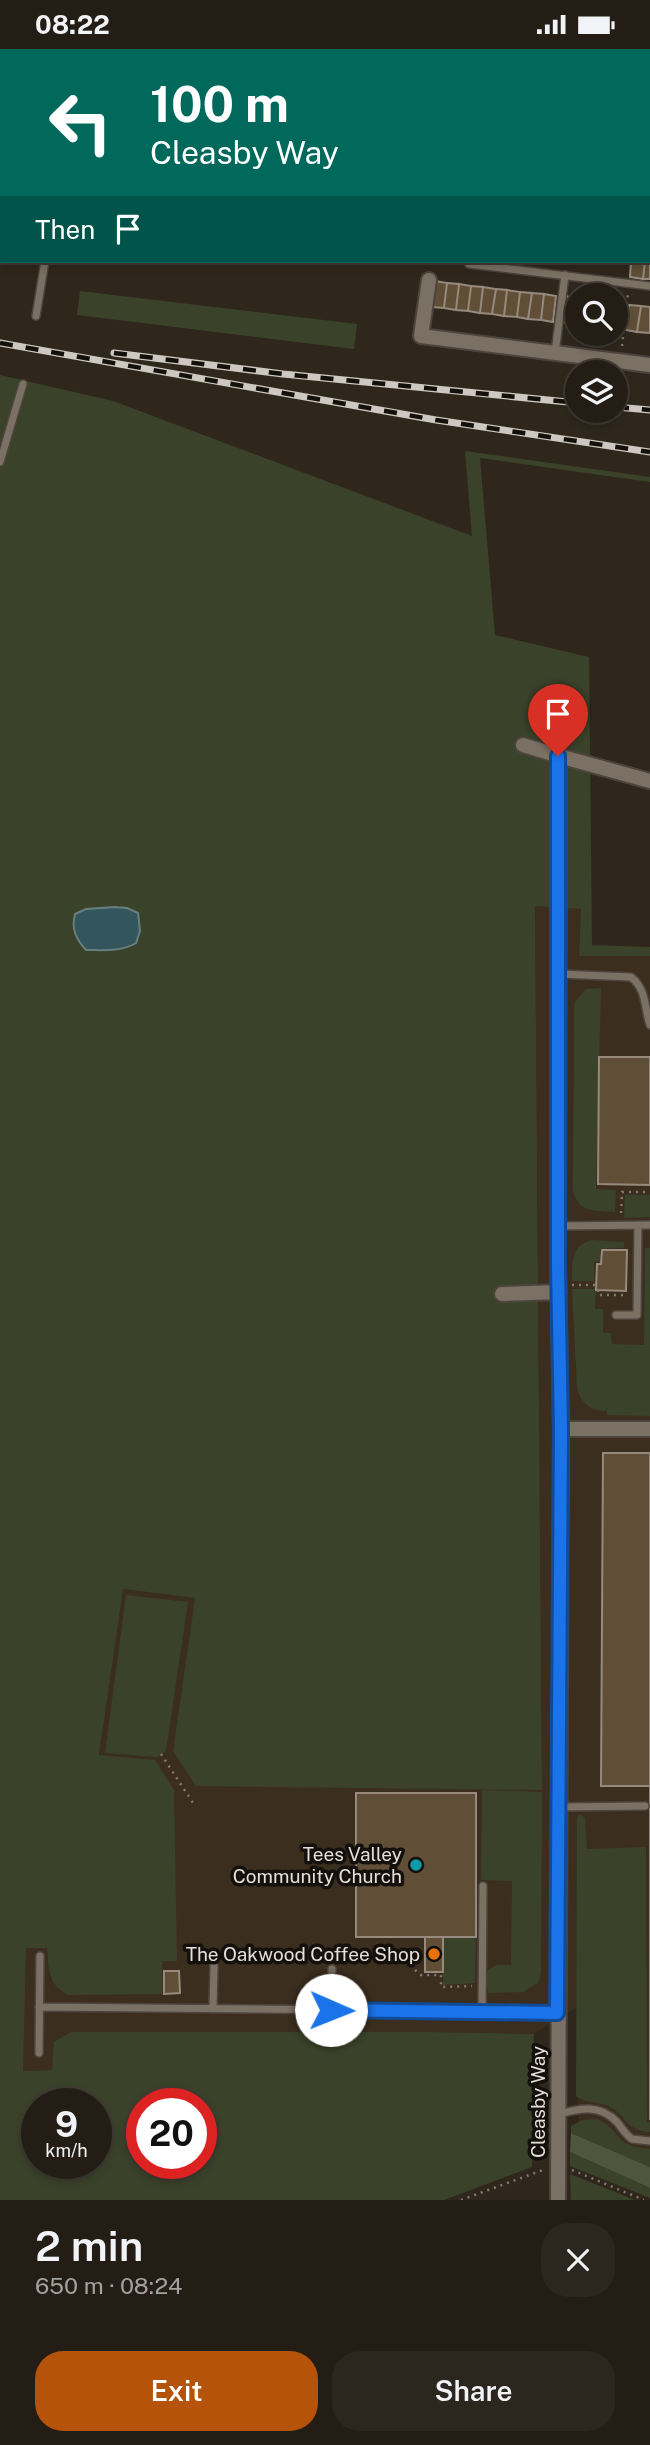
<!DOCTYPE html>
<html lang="en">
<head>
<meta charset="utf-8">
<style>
	:root { --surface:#231d15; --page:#2b261e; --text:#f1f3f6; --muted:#a3a2a0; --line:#403b34; --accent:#b45309 }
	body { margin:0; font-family:"Public Sans",sans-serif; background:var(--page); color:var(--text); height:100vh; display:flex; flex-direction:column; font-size:26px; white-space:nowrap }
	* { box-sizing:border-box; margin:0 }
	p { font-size:23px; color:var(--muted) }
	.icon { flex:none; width:38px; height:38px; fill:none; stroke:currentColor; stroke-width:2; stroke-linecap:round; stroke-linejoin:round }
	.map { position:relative; height:2151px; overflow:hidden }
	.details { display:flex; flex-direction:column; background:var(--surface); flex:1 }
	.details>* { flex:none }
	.top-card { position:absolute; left:0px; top:0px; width:651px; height:214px; box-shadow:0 4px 10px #0003,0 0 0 2px var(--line); background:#00695c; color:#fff; overflow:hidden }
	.fabs { position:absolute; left:565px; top:234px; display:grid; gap:14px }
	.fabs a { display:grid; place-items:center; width:63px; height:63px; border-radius:50%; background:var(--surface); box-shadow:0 4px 10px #0003,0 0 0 2px var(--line); font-size:35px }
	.speed { position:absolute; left:21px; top:2039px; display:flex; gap:14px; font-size:35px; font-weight:700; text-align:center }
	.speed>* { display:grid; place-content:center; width:91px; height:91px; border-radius:50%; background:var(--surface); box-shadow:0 4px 10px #0003,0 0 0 2px var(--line); line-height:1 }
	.speed small { font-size:18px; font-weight:400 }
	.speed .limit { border:10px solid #d22; background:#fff; color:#111 }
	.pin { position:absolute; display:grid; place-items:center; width:60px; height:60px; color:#fff; margin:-72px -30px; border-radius:50% 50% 50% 0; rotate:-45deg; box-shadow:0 0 7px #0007 }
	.pin .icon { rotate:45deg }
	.me { position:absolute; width:77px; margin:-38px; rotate:91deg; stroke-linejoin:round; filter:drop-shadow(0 0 5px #0008) }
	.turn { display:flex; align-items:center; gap:24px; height:147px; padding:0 35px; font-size:32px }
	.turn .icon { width:91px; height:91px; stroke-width:2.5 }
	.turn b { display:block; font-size:49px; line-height:60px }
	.then { display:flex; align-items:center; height:66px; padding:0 35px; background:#0003; gap:14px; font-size:26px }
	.round { display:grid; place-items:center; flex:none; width:74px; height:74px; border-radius:28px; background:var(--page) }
	.overview { display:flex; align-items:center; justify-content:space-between; height:119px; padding:0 35px }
	h1 { font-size:42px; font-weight:600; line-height:52px }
	.primary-button { display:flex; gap:14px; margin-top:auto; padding:14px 35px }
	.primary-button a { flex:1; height:80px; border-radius:28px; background:var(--accent); color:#fff; font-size:28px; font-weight:600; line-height:80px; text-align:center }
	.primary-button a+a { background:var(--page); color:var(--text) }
	.status { display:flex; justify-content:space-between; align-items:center; height:49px; padding:0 35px; background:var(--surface); direction:ltr }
	.status svg { height:19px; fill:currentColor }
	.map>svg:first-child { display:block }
</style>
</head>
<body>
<div class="status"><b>08:22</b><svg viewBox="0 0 49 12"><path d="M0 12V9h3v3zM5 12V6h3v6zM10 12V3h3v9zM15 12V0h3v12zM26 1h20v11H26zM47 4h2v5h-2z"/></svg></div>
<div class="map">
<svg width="650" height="2151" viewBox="0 0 650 2151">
	<rect width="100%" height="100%" fill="#2f271c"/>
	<path fill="#3b2e1e" d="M535 856 581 860 579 906 650 907V2118L579 2087 577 1958 534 1985 430 1983H71L52 2021 22 2022 26 1899H47L50 1929 68 1946 99 1945V1706L122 1540 195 1549 173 1702 542 1741Z"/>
	<path fill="#3b422a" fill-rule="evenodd" d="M80 242 357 275 354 300 77 266Z
		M0 326 113 352 472 487 465 402 650 428V433L480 409 495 586 589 608 592 896 650 898V907H579L581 860 535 857 542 1741 196 1737 173 1702 195 1549 123 1540 99 1706 155 1711 174 1741 177 1912H162V1945L68 1946C47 1934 49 1921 47 1899H26L23 2022 52 2021 54 1993 71 1983H430L534 1985 532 2118 444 2151H0ZM37 2054H96V2114H37ZM142 2054H201V2114H142Z
		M601 939 596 1140 616 1141 615 1163C596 1162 577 1164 573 1141L574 959 575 953 586 940Z
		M625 1146H650V1168L624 1169Z
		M592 1191 624 1193V1199L600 1200V1213H594V1232H572C572 1214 571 1196 592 1191Z
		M645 1199H650V1367L607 1366V1362C590 1362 581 1354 577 1339L572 1240H596L595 1260H603V1284H611L612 1295 644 1296Z
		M126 1546 188 1553 166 1702 157 1708 105 1704Z
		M482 1741 542 1743 541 1924 538 1934 523 1943 488 1944 486 1932 488 1921 496 1916H511L512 1832 481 1831Z
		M580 1765 585 1769 587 1800 646 1798 647 2073H650V2083C623 2081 628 2066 608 2057 598 2053 586 2054 576 2047L577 1768Z
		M443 1888H476L475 1934 443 1936Z
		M597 2070C623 2082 612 2097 650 2100V2118L571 2084V2077L582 2071Z
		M570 2103 650 2139V2149L570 2117Z
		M570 2125 635 2151H571Z"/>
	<path fill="#4e563c" d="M571 2084 650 2118V2139L570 2103Z"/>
	<path fill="#32565b" stroke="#687f80" stroke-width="2" d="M115 858 127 859 138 864 140 882 136 894C121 903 103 901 86 901 76 890 71 880 75 865L86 860Z"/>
	<path fill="#604e37" stroke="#958a7d" stroke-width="2" d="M649 179H650V230H643L645 212H649Z
		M631 212H645L643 230 630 228Z
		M435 232 447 234 444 259 432 258Z
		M447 234 459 235 456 261 444 259Z
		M459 235 471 237 468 262 456 261Z
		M471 237 483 238 480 264 468 262Z
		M483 238 496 240 492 265 480 264Z
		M496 240 507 241 504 267 492 265Z
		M507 241 520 243 517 268 504 267Z
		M520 243 532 244 528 270 517 268Z
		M532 244 544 245 541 271 528 270Z
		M544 245 556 247 553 273 541 271Z
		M565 247 577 249 574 275 562 273Z
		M616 254 625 255 622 281 616 280Z
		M629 256 641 257 637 283 626 281Z
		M641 257 650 258V284L637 283Z
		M599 1008H650V1136L598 1135Z
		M602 1201H627L626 1242 596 1241 597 1215H601Z
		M603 1404H650V2071V1737H601Z
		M356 1744H476V1888H443V1923H425V1888H356Z
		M425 1888H443V1923H425Z
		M164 1922H179L180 1944 164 1945Z"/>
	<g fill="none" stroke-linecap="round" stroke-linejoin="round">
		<defs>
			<path id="service" d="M649 85H650
				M469 212V215L650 237
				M36 267 45 212
				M555 304 565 226
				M0 413 23 335
				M559 925 631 928C647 941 644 958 650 976
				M559 1177 650 1176
				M616 1266H637L638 1176
				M559 1758 645 1757
				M39 1958 557 1963
				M213 1960 214 1917
				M331 1961 332 1920
				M482 1963 483 1837
				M39 2004 40 1907
				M559 2065C580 2059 600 2055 617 2073 622 2079 625 2085 632 2090L650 2092"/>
			<path id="minor" d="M83 2 84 0
				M0 150H2
				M649 164H650
				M429 231 421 287 650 316
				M523 696 559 707
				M502 1245 559 1243
				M561 1380H650
				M558 2151 561 1380 558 1218 559 707 650 732"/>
		</defs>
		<use href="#service" stroke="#4d453d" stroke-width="10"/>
		<use href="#minor" stroke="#4d453d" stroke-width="18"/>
		<path stroke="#817a71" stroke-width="2.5" stroke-dasharray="2 5" stroke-linecap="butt" d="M437 2V0
			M622 297 628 245
			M621 1164 622 1143H650
			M572 1236H596
			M598 1241V1246H625
			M161 1705 195 1757
			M415 1921 421 1926H441V1938L472 1937
			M572 2121 644 2151
			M461 2151 543 2121"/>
		<use href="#service" stroke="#7a7063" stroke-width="7"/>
		<use href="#minor" stroke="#7a7063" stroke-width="14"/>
		<defs>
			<path id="rail" d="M0 294 436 371 650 403
				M114 304 283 325 578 354
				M616 358 650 361"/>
		</defs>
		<use href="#rail" stroke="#cec8c0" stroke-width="7"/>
		<use href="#rail" stroke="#14100b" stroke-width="4.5" stroke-dasharray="13" stroke-linecap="butt"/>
	</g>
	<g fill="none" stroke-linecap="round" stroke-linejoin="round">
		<defs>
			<path id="route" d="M331 1961 557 1964 561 1380 558 1218V707"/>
		</defs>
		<use href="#route" stroke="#114b97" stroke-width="18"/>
		<use href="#route" stroke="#1a73e8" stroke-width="12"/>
	</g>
	<circle fill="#0f9aa8" stroke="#14100b" stroke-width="2.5" cx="416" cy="1816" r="7"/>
	<circle fill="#e8710a" stroke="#14100b" stroke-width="2.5" cx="434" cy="1905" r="7"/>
	<g text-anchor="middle" stroke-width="7" stroke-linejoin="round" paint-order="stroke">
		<g font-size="19" fill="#e5dfd8" stroke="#14100b" text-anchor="end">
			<text x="402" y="1812">Tees Valley<tspan x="402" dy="22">Community Church</tspan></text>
			<text x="420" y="1912">The Oakwood Coffee Shop</text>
		</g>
		<g font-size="19" fill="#e5dfd8" stroke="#14100b">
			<text transform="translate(538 2053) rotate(-90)" y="7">Cleasby Way</text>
		</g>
	</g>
</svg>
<div class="fabs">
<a><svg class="icon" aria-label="search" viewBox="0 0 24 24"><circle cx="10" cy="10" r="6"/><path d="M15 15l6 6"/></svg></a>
<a><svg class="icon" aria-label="layers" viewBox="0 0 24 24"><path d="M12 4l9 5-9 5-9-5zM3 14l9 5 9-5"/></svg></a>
</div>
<div class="speed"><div>9<small>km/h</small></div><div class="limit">20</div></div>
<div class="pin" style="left:558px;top:707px;background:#d93025"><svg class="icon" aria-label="arrive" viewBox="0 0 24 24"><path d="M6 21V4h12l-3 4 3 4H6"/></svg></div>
<svg class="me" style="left:331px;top:1961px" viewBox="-20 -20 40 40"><circle r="19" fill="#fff"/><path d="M0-13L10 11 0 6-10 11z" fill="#1a73e8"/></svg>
<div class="top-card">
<div class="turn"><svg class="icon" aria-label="left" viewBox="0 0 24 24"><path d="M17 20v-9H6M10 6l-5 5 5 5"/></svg><div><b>100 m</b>Cleasby Way</div></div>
<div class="then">Then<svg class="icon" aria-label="arrive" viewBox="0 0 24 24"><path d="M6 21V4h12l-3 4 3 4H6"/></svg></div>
</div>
</div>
<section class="details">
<div class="overview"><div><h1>2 min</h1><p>650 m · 08:24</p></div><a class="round"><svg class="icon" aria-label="close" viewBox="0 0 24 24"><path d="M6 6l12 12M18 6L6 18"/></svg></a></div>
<div class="primary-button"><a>Exit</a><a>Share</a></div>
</section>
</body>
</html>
